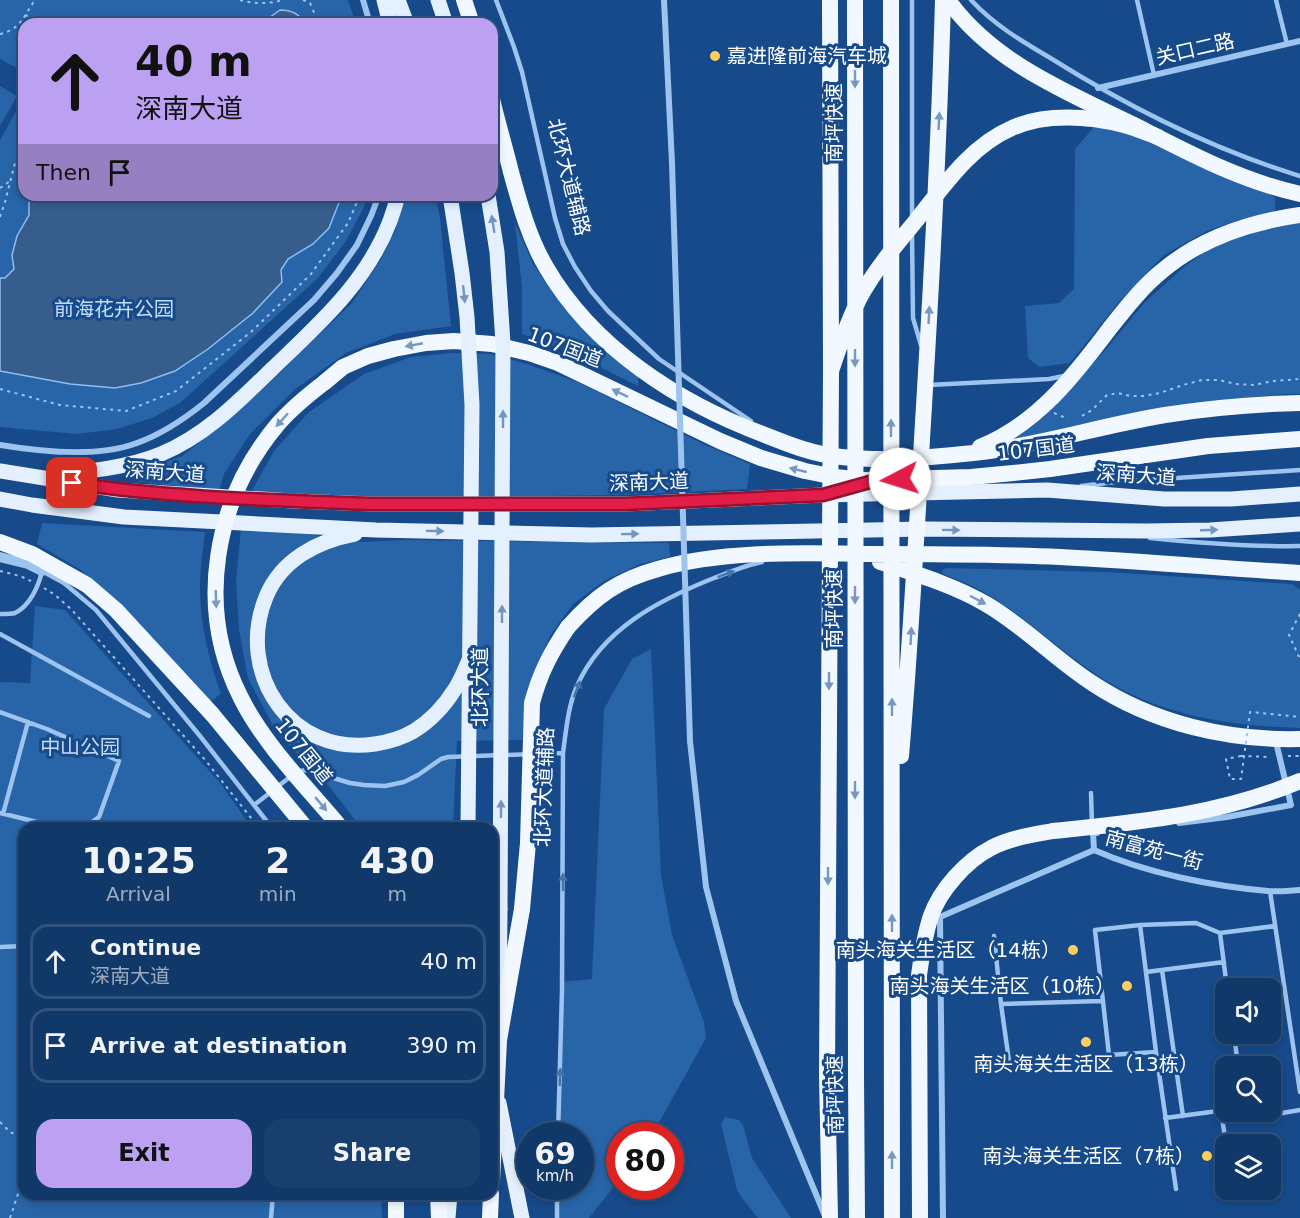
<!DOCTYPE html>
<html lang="en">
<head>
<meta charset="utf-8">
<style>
	:root { --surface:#103868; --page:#193f6e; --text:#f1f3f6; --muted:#9cacc0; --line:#30527c; --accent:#bca0f2 }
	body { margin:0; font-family:"DejaVu Sans","Noto Sans SC",sans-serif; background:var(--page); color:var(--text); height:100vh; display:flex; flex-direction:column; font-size:22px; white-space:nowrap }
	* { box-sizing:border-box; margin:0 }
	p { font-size:20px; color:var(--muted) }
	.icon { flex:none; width:33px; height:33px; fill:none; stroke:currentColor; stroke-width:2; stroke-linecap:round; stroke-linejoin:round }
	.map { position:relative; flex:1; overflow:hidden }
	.panel { position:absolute; left:18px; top:822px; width:480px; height:378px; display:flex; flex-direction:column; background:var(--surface); border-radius:18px; box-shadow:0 3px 9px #0003,0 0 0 2px var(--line) }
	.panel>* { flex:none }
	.hud { position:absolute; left:18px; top:18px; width:480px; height:183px; border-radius:18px; box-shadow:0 3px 9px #0003,0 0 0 2px var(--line); background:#bca0f2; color:#111; overflow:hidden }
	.controls { position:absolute; left:1215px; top:978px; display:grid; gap:12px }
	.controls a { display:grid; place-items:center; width:66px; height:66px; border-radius:12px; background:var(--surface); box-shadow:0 3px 9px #0003,0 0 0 2px var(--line); font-size:30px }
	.speed { position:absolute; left:516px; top:1122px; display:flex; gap:12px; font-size:30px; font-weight:700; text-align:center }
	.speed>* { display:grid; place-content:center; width:78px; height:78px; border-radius:50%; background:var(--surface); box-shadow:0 3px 9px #0003,0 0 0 2px var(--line); line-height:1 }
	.speed small { font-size:15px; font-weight:400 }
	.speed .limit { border:9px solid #d22; background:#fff; color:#111 }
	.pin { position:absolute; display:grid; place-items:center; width:51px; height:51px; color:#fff; margin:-26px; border-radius:12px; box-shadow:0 3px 9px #0006 }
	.me { position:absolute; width:66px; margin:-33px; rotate:265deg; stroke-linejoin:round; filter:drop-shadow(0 0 4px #0008) }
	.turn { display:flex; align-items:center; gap:21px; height:126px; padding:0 18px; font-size:27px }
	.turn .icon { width:78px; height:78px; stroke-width:2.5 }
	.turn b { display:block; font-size:42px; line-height:51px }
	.then { display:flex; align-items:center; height:57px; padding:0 18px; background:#0003; gap:12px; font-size:22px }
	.eta { display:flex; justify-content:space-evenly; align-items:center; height:102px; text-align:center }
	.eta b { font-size:36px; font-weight:800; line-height:42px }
	.cta { display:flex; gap:12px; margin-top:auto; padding:12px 18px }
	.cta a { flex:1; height:69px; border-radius:18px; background:var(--accent); color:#111; font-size:24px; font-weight:800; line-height:69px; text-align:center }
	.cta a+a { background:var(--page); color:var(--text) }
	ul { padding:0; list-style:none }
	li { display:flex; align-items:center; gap:18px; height:75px; margin:0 12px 9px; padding:0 6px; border:3px solid var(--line); border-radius:18px }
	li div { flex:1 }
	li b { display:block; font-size:22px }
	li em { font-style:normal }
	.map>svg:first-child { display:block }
</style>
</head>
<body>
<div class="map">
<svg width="1300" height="1218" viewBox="0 0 1300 1218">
	<rect width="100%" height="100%" fill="#164a8a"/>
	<path fill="#2864a8" d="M0 0H348L356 24H24V72L0 59Z
		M0 86 17 96 0 126Z
		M24 97V195H367L365 205 346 241 318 278 180 403 152 418 117 429 77 434 0 427V140Z
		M1094 127 1127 132 1275 197V212L1233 222 1207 231 1164 255 1119 302 1070 363 1039 367 1028 358 1025 306 1059 303 1074 289 1075 149Z
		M404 195H435L440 218 451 326 395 334 346 353 294 390 250 434 224 474 219 491 136 481 140 471 182 456 227 421 263 389 352 303 380 261 395 231Z
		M1300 221V394H1286L1231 399 1012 439 1044 417 1061 399 1107 348 1145 302 1184 267 1202 254 1223 243 1244 234Z
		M515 223 533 264 563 307 601 347 638 374V386L567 351 522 334V287Z
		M452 353 491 354 527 364 578 382 703 444 750 464 747 489 620 495 392 498 250 494 274 451 309 412 364 374 411 357Z
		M42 523 205 532C203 550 200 569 200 588 200 624 209 660 221 694L209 702 107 594 81 570 37 544Z
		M241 529 307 534 363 542 404 540 669 543 670 557 640 564 604 581 573 604 550 636 527 690 522 740 457 741 453 828H361L329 786 278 735 248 678 239 630 236 581Z
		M946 568 1108 572 1292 584 1300 590V728C1226 726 1150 714 1088 669 1053 644 1022 615 985 593 972 585 958 580 943 574L942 570Z
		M35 606 65 610 221 784 252 828H24V1194H381L382 1218H0V682L30 683Z
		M651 649 661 875 672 935 704 1022 706 1038 652 1135 620 1136 619 1180 589 1218H558L559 1187 580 1186V1136L560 1135 562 982 592 979 604 709 632 659Z
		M725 1117 739 1120 743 1125 752 1158 791 1218H758L745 1202 737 1190 721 1124Z"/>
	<path fill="#365d8c" stroke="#90bef2" stroke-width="1.5" d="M280 10C292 10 299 14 306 24H265L269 18Z
		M29 195H342L329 228 313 244 288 259 281 270 282 282 253 313 208 349 175 371 141 383 115 388 70 384 0 371V278H5L14 269 12 255 17 236 29 215Z"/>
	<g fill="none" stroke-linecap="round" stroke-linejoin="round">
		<path stroke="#9dc3ef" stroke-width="2" stroke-dasharray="3 4.5" stroke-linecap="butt" d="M240 0C255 4 268 4 283 0
			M303 0 310 3 319 24
			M25 15 46 24
			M0 34C21 29 23 17 35 0
			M0 188 10 181
			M0 217 5 202 15 163 24 144
			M0 389 60 405 126 411 176 391 251 332 311 274 348 223 360 195
			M1054 413 1068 419
			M1082 416 1092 410 1107 395 1118 393 1130 396H1143L1160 393 1183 385 1202 380H1219L1236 384 1253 385 1274 381 1300 379
			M0 571 20 576 31 581
			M44 588 55 595 71 609 206 761 259 828
			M1300 614 1289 635 1300 659
			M1241 756 1270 757
			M1288 756H1300
			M0 1122 10 1132 24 1139
			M10 1218 24 1176"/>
		<path stroke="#9dc3ef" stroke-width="4.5" d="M496 0 514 47 522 72 555 218 563 244 575 267 591 291 608 311 659 359 751 421
			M971 0C994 25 1023 42 1052 59 1130 108 1212 149 1300 176
			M1137 0 1154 75
			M1276 0 1287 44
			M912 217V0
			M912 234 913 318 921 345
			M929 385 1049 379 1064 376
			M1081 486 1115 482 1300 470
			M1150 538C1200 543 1250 547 1300 546
			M42 571 64 583 96 610 200 736 272 828
			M0 614C5 614 11 614 15 613 30 606 39 585 42 571
			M0 634 149 716
			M0 712 47 729 119 761 99 817 92 822 41 823 0 813
			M277 787 294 774 300 771 307 770 350 783 364 785 385 786 404 782 418 775 441 759 448 757 563 753
			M1091 793 1092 825
			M254 805 271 792
			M3 814 28 722
			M1270 891 1300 1092
			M1140 925 1095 930 1109 1055 1156 1052
			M1220 933 1227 988
			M994 936 1001 1004 1102 1001
			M0 947 24 946
			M1162 970 1183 1116
			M1146 972 1224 962
			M1001 1004 1009 1061
			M1234 1034 1238 1066
			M1221 1111 1226 1144
			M1265 1116 1300 1110
			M1165 1118 1226 1110
			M558 1136 562 990 563 753C566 731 568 706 577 686 602 629 659 600 714 578 730 572 746 565 762 562
			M1176 1189 1156 1052 1140 925 1196 923 1220 933 1275 926
			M271 1218 273 1194
			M557 1218V1186"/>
		<path stroke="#9dc3ef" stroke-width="6" d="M363 0 370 24
			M664 0 672 163
			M1098 88 1300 41
			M0 445C42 452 97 458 137 443 162 434 183 420 204 403L314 300 337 273 357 245 371 216 379 195
			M690 741 706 887 736 1001 825 1216
			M1179 823 1227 817 1291 805 1276 742
			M1094 850 1093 833H1097
			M943 1218 940 917 1094 850C1146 873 1211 886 1268 891 1278 892 1289 891 1300 890"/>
		<path stroke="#9dc3ef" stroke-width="10" d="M0 557 28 564 42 571"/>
		<path stroke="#e5f0ff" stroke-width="15" d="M384 0 390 24
			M398 0 407 24
			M438 0 446 24
			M0 471 118 490 293 501 372 504H625L823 495 1047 490 1164 499H1231L1300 494
			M54 474C90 471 127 468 161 454 205 436 239 401 272 369 318 325 367 282 390 221 393 212 396 204 398 195
			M0 499 32 505 124 517 376 530 591 535 925 529 1146 531 1210 530 1300 524
			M355 534C317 541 281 560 266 597 235 673 291 757 375 744 388 742 402 738 414 731 430 721 445 705 455 689 461 680 465 669 469 660
			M499 1010 500 909
			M499 1103 522 1218
			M448 1218 450 1194"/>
		<path stroke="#f2f8ff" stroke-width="16" d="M464 0 472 24
			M830 0 831 368
			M948 0C993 63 1069 93 1136 126 1189 153 1241 181 1300 194
			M492 99C498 124 505 148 511 172 520 205 529 238 546 267 593 348 679 403 765 435 790 445 815 455 842 457 888 462 936 457 982 452 1044 444 1104 425 1165 415 1210 408 1255 404 1300 403
			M325 382 343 367 368 356 394 349 426 343 454 341 492 344 529 353 558 363 720 441 761 458 805 471 835 477 864 480 971 477 1013 473 1050 469 1208 446 1300 439
			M980 447C1037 424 1074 376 1110 328 1126 308 1142 287 1162 271 1201 238 1250 222 1300 215
			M0 542 32 554 87 585 116 610 212 714
			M880 562C916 574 953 585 986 604 1024 626 1055 659 1092 683 1152 723 1228 741 1300 739
			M568 627C596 596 618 580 658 569 722 550 803 553 870 554 933 554 997 554 1060 557 1140 561 1220 568 1300 573
			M492 1181 499 1040 522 909
			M438 1194 439 1218
			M396 1218V1194
			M490 1218 491 1194
			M920 1218 919 975C922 955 924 936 931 916 940 890 966 861 991 848 1009 838 1032 835 1053 831"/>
		<path stroke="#9dc3ef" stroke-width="2" stroke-dasharray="3 4.5" stroke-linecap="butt" d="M1241 756 1226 759 1230 779H1241L1250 712 1300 717"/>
		<path stroke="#9dc3ef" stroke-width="6" d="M672 163 690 741"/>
		<path stroke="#e5f0ff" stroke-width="15" d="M450 195 462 273 467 317 472 405 468 828
			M488 195 497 252 503 343 500 909"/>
		<path stroke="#f2f8ff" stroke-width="16" d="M855 0 856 1077 857 1218
			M891 0 892 1218
			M325 382C308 395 292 408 278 424 214 500 195 608 241 698 265 746 307 787 341 828
			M212 714 306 828
			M901 756C910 651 916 545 922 439 931 293 939 147 943 0
			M1053 831C1139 822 1219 815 1300 781
			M522 909 528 843 532 703C540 673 551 652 568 627
			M830 1218 827 1076 831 371C839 347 848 322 859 299 874 271 895 246 915 222 943 187 970 146 1012 128 1045 113 1089 116 1124 125 1135 128 1147 133 1158 137"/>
	</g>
	<defs><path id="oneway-solid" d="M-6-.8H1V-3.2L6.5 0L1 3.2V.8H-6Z" transform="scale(1.5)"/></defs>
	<g fill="#7998bf">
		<use href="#oneway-solid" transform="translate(855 79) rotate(90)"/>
		<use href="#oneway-solid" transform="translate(939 121) rotate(-87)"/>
		<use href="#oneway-solid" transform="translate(929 315) rotate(-87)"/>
		<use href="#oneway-solid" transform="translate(414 345) rotate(169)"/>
		<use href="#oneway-solid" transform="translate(855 358) rotate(90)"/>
		<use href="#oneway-solid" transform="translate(620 393) rotate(-154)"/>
		<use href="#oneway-solid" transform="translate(282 420) rotate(132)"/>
		<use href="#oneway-solid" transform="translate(891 428) rotate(-90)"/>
		<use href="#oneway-solid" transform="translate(798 470) rotate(-167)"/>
		<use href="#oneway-solid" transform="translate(855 595) rotate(90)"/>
		<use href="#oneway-solid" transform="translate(216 599) rotate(88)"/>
		<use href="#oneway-solid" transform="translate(978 600) rotate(28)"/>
		<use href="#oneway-solid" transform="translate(911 636) rotate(-87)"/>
		<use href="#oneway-solid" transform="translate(829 681) rotate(90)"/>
		<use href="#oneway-solid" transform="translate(892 707) rotate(-90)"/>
		<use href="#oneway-solid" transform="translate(855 790) rotate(90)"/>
		<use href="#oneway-solid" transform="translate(321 804) rotate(50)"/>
		<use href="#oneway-solid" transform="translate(828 876) rotate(90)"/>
		<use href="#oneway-solid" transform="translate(892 923) rotate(-90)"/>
		<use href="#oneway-solid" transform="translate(892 1160) rotate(-90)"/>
	</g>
	<g fill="#7395bf">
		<use href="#oneway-solid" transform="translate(493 224) rotate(-99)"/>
		<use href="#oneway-solid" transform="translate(464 294) rotate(84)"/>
		<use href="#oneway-solid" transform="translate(503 419) rotate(-90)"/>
		<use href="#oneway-solid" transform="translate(951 530) rotate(1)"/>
		<use href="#oneway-solid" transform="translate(1209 530) rotate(-2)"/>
		<use href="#oneway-solid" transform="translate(435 531) rotate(1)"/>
		<use href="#oneway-solid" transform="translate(630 534) rotate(-1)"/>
		<use href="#oneway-solid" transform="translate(502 614) rotate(-90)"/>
		<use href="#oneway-solid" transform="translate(501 809) rotate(-90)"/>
	</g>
	<g fill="#4574ad">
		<use href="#oneway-solid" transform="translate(726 574) rotate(-21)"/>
		<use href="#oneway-solid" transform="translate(577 689) rotate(-69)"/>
		<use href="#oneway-solid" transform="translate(563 882) rotate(-90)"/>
		<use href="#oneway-solid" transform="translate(560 1077) rotate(-88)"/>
	</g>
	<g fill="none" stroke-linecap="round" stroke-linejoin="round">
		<defs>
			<path id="route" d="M72 483C171 498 272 500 372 504H625L823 495 877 480 900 479"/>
		</defs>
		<use href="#route" stroke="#92132f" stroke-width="15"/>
		<use href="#route" stroke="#e11d48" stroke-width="10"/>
	</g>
	<g fill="#ffce5b" stroke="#164a8a" stroke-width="2">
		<circle cx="715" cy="56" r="6"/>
		<circle cx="1073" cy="950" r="6"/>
		<circle cx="1127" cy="986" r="6"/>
		<circle cx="1086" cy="1042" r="6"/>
		<circle cx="1207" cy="1156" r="6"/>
	</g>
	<g text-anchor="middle" stroke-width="6" stroke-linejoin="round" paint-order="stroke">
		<g font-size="20" fill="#fff" stroke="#164a8a">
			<text transform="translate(1195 49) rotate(-13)" y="7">关口二路</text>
			<text transform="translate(834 123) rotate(-90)" y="7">南坪快速</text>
			<text transform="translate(569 177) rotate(76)" y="7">北环大道辅路</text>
			<text transform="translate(565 347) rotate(21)" y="7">107国道</text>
			<text transform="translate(1036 449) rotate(-7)" y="7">107国道</text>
			<text transform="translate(165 472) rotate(4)" y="7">深南大道</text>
			<text transform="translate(1136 475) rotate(4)" y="7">深南大道</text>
			<text transform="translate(649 482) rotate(-2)" y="7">深南大道</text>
			<text transform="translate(834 609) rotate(-90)" y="7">南坪快速</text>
			<text transform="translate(480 687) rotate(-90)" y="7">北环大道</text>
			<text transform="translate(304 751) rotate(51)" y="7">107国道</text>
			<text transform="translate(544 787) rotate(-88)" y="7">北环大道辅路</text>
			<text transform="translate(1154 850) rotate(15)" y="7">南富苑一街</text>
			<text transform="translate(835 1095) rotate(-91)" y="7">南坪快速</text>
		</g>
		<g font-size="20" fill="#fff" stroke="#164a8a" text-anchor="end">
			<text x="727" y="63" text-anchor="start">嘉进隆前海汽车城</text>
			<text x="1061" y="957">南头海关生活区（14栋）</text>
			<text x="1115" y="993">南头海关生活区（10栋）</text>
			<text x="1086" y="1071" text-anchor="middle">南头海关生活区（13栋）</text>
			<text x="1195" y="1163">南头海关生活区（7栋）</text>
		</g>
		<g font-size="20" fill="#c4ddfb" stroke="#164a8a">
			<text x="114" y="316">前海花卉公园</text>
			<text x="80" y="754">中山公园</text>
		</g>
	</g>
</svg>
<div class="controls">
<a><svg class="icon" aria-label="sound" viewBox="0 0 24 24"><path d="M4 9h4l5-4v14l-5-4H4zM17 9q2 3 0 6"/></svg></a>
<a><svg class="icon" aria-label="search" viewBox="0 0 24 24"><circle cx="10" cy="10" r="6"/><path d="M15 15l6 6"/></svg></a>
<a><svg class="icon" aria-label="layers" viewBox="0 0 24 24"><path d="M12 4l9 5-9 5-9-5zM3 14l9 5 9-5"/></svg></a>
</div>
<div class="speed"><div>69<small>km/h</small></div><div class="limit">80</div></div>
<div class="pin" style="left:72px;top:483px;background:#d93025"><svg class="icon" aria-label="arrive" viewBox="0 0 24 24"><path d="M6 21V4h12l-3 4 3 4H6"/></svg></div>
<svg class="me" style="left:900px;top:479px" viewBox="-20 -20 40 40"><circle r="19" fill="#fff"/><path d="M0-13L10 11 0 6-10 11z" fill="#e11d48"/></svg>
<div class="hud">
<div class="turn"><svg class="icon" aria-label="ahead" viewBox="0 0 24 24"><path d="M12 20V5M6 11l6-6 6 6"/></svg><div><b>40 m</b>深南大道</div></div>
<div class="then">Then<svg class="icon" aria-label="arrive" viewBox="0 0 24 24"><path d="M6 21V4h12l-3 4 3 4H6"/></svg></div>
</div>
<section class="panel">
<div class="eta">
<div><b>10:25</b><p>Arrival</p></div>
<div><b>2</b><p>min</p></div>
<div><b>430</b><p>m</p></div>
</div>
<ul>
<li><svg class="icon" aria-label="ahead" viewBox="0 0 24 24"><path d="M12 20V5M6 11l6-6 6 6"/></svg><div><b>Continue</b><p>深南大道</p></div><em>40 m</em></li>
<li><svg class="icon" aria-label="arrive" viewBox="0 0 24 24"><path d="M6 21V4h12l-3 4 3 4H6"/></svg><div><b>Arrive at destination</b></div><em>390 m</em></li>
</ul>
<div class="cta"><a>Exit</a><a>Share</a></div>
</section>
</div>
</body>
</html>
